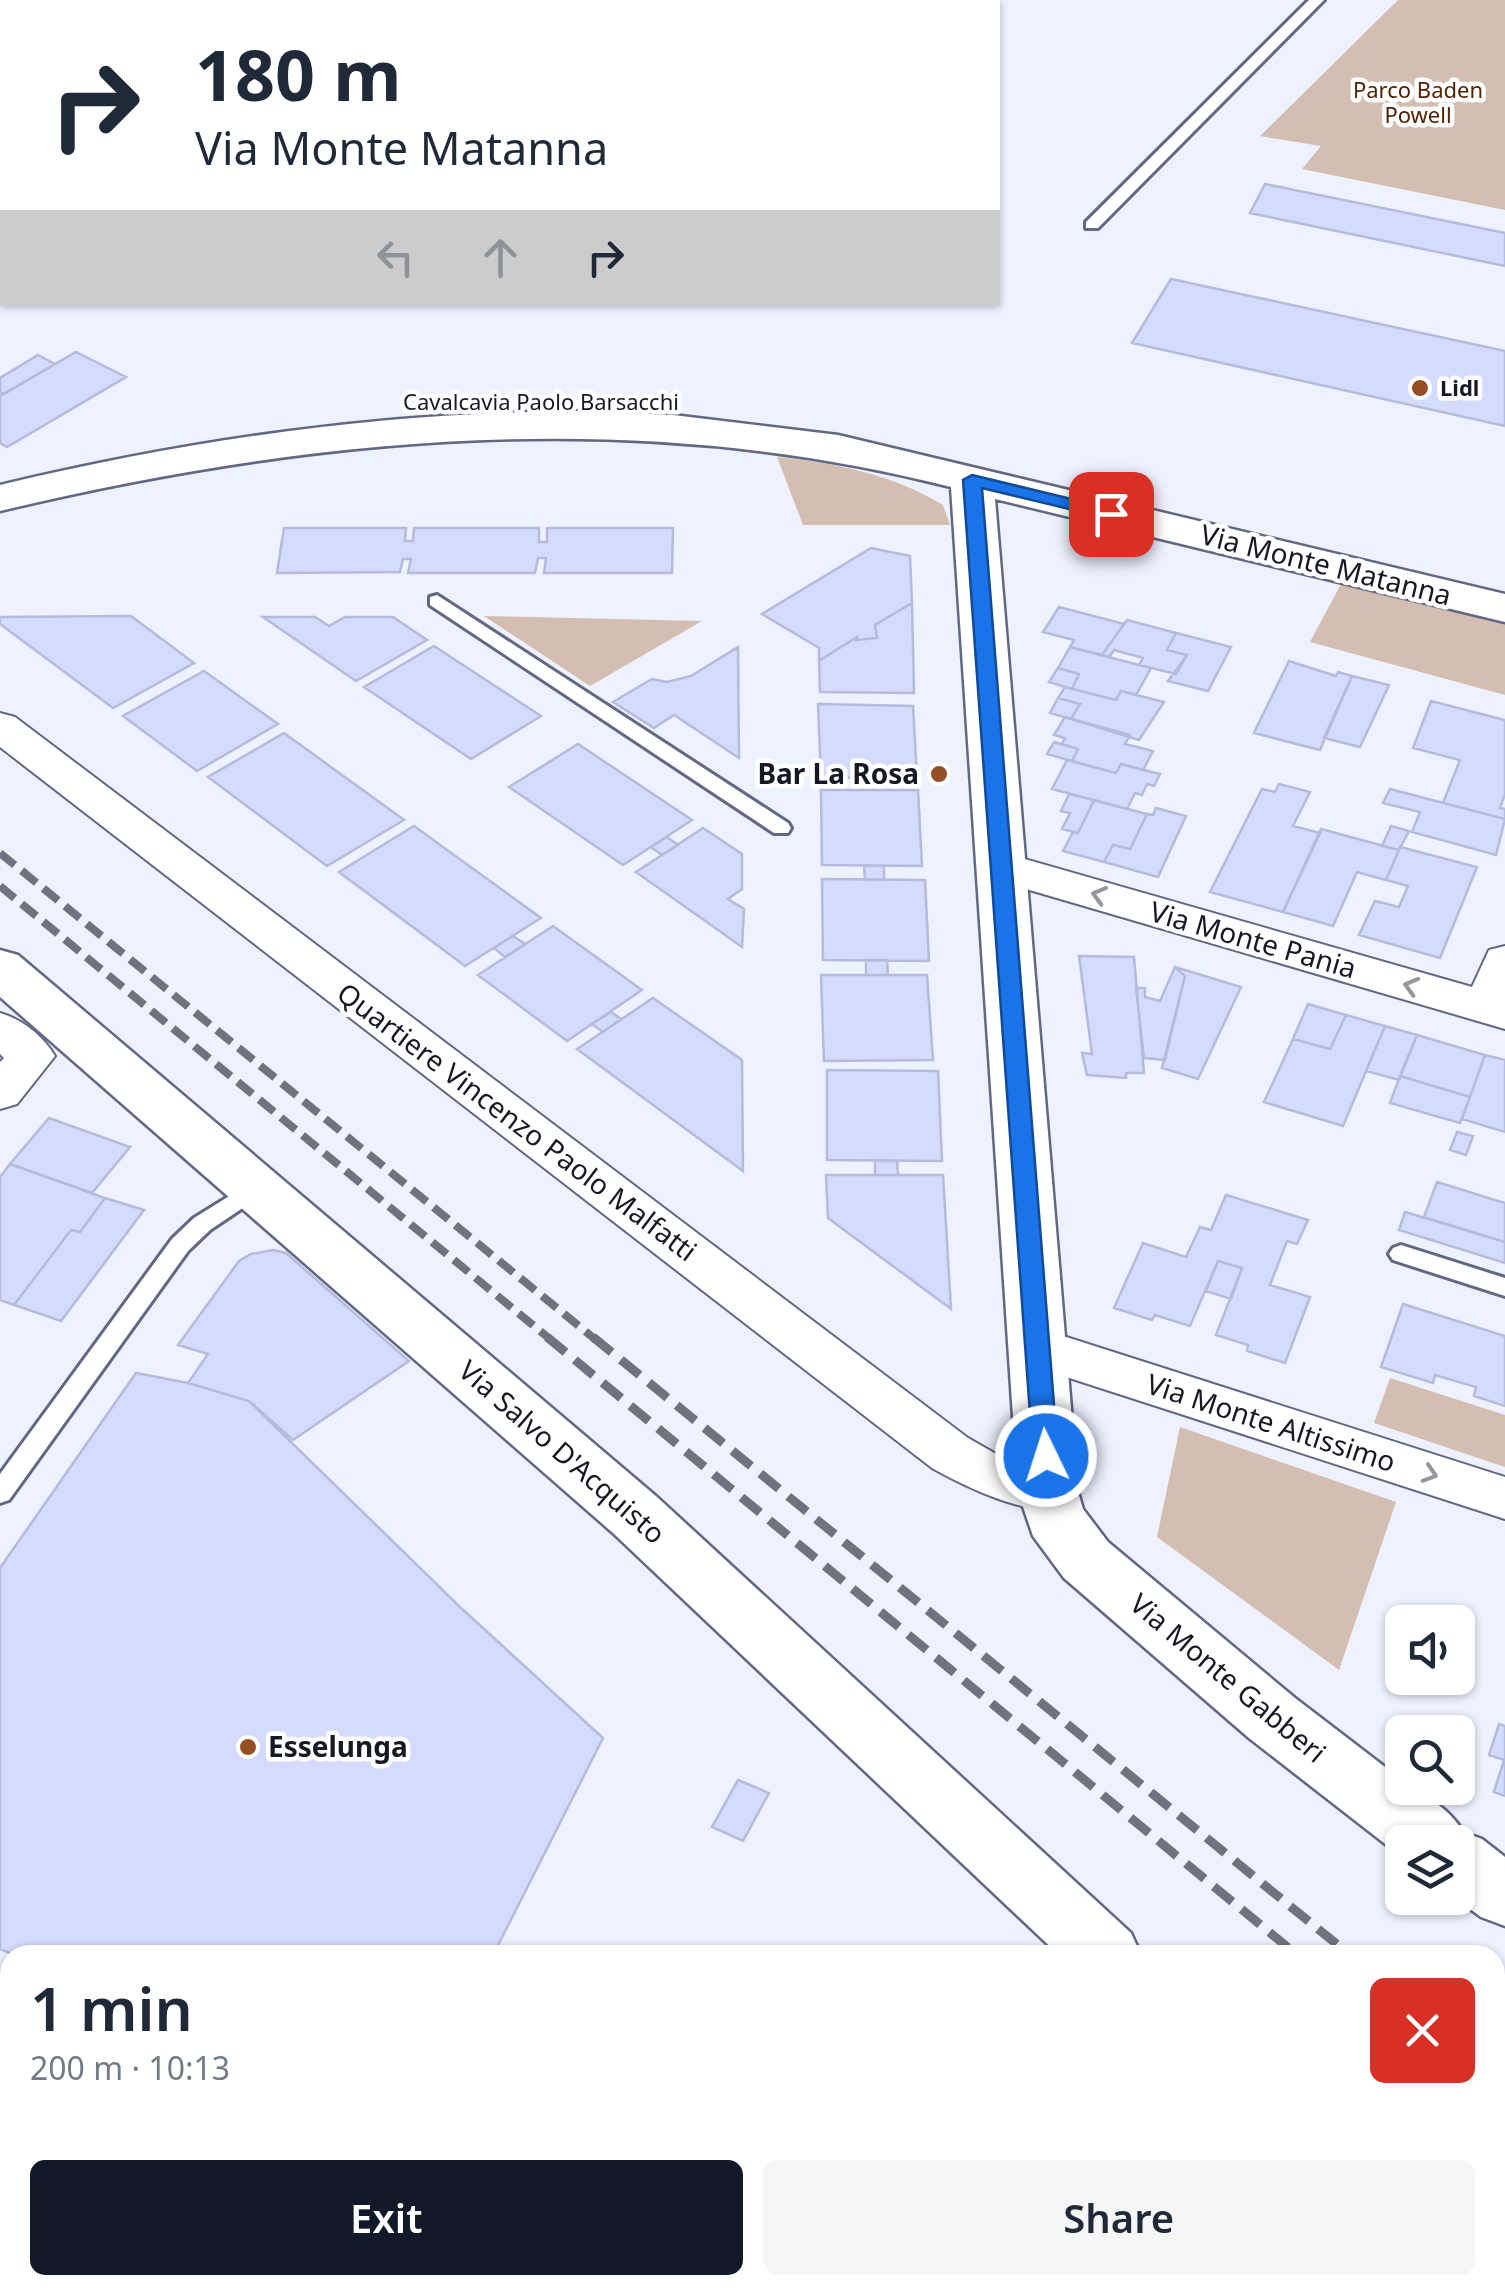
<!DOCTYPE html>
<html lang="en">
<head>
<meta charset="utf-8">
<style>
	:root { --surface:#fff; --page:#f6f6f7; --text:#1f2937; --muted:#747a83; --accent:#111827 }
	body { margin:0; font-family:"Noto Sans",sans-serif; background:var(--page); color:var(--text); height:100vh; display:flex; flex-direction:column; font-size:38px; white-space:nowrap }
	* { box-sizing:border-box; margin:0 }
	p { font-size:32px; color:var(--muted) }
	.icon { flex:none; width:55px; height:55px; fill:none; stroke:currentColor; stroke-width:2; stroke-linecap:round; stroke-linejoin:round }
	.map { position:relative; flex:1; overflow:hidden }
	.details { position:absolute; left:0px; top:1945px; width:1505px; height:350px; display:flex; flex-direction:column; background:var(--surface); border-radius:30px 30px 0 0; box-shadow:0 2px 8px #0004 }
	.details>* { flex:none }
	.top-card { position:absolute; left:0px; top:0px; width:1000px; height:305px; box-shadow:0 2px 8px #0004; background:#fff; color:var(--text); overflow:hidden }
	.controls { position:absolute; left:1385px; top:1605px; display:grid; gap:20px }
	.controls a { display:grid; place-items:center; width:90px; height:90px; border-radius:15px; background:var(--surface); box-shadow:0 2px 8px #0004; font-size:50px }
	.pin { position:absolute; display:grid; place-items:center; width:85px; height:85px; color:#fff; margin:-42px; border-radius:20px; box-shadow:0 5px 15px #0006 }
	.me { position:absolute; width:110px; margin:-55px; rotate:356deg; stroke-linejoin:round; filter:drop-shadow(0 0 8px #0008) }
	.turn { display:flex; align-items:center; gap:35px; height:210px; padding:0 30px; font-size:45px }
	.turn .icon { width:130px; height:130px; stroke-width:2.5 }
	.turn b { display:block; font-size:70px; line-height:85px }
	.lanes { display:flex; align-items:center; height:95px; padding:0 30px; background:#0003; justify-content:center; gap:50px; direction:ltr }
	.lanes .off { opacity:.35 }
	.round { display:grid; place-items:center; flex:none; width:105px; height:105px; border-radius:15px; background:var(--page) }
	.summary { display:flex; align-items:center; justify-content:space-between; height:170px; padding:0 30px }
	h1 { font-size:60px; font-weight:600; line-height:75px }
	.primary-button { display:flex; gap:20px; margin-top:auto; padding:20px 30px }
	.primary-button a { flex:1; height:115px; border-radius:15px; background:var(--accent); color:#fff; font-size:40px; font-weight:600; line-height:115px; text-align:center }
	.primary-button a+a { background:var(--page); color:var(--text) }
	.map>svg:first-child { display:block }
</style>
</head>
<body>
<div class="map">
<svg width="1505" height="2295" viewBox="0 0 1505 2295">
	<rect width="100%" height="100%" fill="#eef1fe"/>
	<path fill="#d4beb2" d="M1398 0H1505V210L1302 169 1321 146 1260 136Z
		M777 457C835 463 892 474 943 505L950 525H803Z
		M1341 584 1505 624V695L1310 642Z
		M484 616 702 621 590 686Z
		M1390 1378 1505 1415V1467L1374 1423Z
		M1180 1427 1396 1502 1339 1670 1157 1537Z"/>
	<path fill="#d4dbfc" stroke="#b4bbdb" stroke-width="2.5" d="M1265 184 1505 233V266L1250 213Z
		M1171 279 1505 351V426L1132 343Z
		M76 352 126 377 7 447 0 443V396Z
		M38 355 55 364 4 394 0 392V378Z
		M284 528H406L405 541H413L414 528H539V542H547V528H673L672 573H544L546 558H538L535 573H408L411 559H403L400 572 277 573Z
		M871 548 910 556 912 603 875 625 877 638 856 640 857 637 819 661V648L762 614Z
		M912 603 914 693 820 692 819 661 857 637 856 640 877 638 875 625Z
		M1059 607 1124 624 1102 655 1070 647 1074 640 1043 632Z
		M131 616 194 663 113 708 0 624V617Z
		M263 617H315L329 626 345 617H393L427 640 356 681Z
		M1127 620 1176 633 1167 650 1187 655 1176 674 1139 665 1143 658 1114 650 1109 657 1102 655Z
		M1176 633 1231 647 1208 691 1168 681 1187 655 1167 650Z
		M434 646 541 716 471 759 364 687Z
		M738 647 739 758 674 715 654 728 613 702 652 679 667 682 691 676Z
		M1070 647 1139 665 1151 668 1136 695 1121 691 1116 700 1072 689 1079 674 1058 668Z
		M1289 661 1336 676 1338 672 1352 676 1320 750 1254 733Z
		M1058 668 1079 674 1072 689 1049 682Z
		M204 671 278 724 197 771 123 716Z
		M1352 676 1389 685 1360 747 1324 738Z
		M1065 687 1116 700 1121 691 1164 702 1139 740 1071 719 1080 704 1058 698Z
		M1058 698 1080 704 1071 719 1050 713Z
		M1431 701 1505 720V794L1500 808 1505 809V819L1443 803 1460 760 1413 748Z
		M818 704 913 706 917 777 821 778Z
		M1065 717 1130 735 1125 744 1153 751 1143 770 1121 764 1116 773 1072 761 1078 749 1062 744 1065 738 1054 735Z
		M284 733 404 820 327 866 208 777Z
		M1054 742 1078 749 1072 761 1047 754Z
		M578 744 692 820 623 865 509 787Z
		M1067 760 1116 773 1121 764 1160 774 1154 786 1147 784 1142 795 1135 793 1127 809 1052 789Z
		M1279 784 1310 792 1293 826 1320 833 1283 912 1210 892 1262 789 1275 792Z
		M1390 789 1505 819 1496 855 1412 832 1420 812 1383 803Z
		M821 790H918L922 866 822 865Z
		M1069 794 1094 800 1078 833 1062 829 1070 813 1061 811Z
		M1094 800 1147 814 1130 849 1113 845 1104 862 1063 851 1073 832 1078 833Z
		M1156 808 1186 816 1158 877 1104 862 1113 845 1130 849 1147 814 1153 815Z
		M414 826 541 918 465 966 339 872Z
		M1391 826 1409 831 1399 850 1382 846Z
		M703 828 742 854V889L728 899 744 909 742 947 636 872Z
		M1321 829 1399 850 1386 880 1357 872 1333 926 1283 912Z
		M667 837 678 845 662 855 651 847Z
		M1400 847 1477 867 1440 958 1359 935 1375 901 1399 907 1408 886 1386 880Z
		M864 866H884V880H865Z
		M822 879 925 880 929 961 823 960Z
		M553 926 642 990 567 1041 478 975Z
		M513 936 525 944 505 957 494 948Z
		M1079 956 1134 957 1144 1073H1126V1078L1087 1075 1082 1053 1092 1054Z
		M866 960H887L888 975H866Z
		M1175 967 1241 987 1198 1079 1162 1068 1185 976Z
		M1175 967 1185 976 1165 1060 1144 1058 1136 988H1145V997L1160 1001Z
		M821 975H927L933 1060 824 1061Z
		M653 998 742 1060 743 1171 577 1049Z
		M1308 1004 1346 1015 1330 1049 1293 1039Z
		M611 1012 621 1019 603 1032 592 1024Z
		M1346 1015 1385 1026 1343 1126 1264 1102 1293 1039 1330 1049Z
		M1385 1026 1417 1035 1399 1080 1366 1071Z
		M1417 1035 1485 1055 1470 1097 1400 1076Z
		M1485 1055 1505 1060V1132L1462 1119Z
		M827 1070 938 1071 942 1161 827 1160Z
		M1400 1076 1470 1097 1460 1123 1390 1103Z
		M49 1118 130 1147 92 1193 10 1164Z
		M1457 1132 1473 1136 1466 1155 1450 1150Z
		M875 1161H897L898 1175H875Z
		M10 1164 105 1198 80 1232 71 1230 14 1305 0 1300V1177Z
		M826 1175H943L951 1309 828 1218Z
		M1437 1182 1505 1203V1242L1424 1217Z
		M1226 1195 1308 1220 1297 1244 1287 1241 1270 1285 1310 1297 1285 1363 1247 1351 1248 1345 1216 1335 1242 1268 1218 1261 1190 1326 1155 1315 1152 1320 1114 1308 1143 1243 1186 1257 1200 1227 1211 1230Z
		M105 1198 144 1210 61 1321 14 1305 71 1230 80 1232Z
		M1405 1212 1505 1242V1263L1399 1230Z
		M273 1250 286 1253 409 1361 293 1440 249 1401 188 1383 208 1354 178 1345 239 1261 251 1254Z
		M1218 1261 1242 1268 1231 1299 1206 1291Z
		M1403 1304 1505 1336V1406L1474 1396 1476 1387 1435 1375 1433 1383 1381 1367Z
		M136 1373 188 1383 249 1401 460 1607 603 1738 493 1955H14L0 1949V1568Z
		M1499 1724 1505 1726V1796L1494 1792 1504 1760 1489 1755Z
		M738 1780 769 1793 743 1841 712 1827Z
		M0 2270 10 2274V2285H35L57 2295H0Z
		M948 2285H1001L997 2295H974Z"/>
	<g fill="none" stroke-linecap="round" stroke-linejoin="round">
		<defs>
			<path id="lane" d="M1309 0H1324L1098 228H1086V222Z
				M437 595 788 823 791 828 788 833H774L430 605V597Z
				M257 1179 268 1187 265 1193 210 1230 188 1251 9 1500 0 1503V1474L172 1239 194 1218Z
				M1401 1245 1505 1278V1296L1393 1260 1389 1254 1393 1248Z
				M446 2285H476L472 2295H442Z"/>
			<path id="street" d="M0 713 15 717 968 1438 996 1454 1067 1477 1074 1492 1067 1507C1031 1519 964 1486 932 1468L0 747Z
				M1000 852 1472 987 1489 950 1505 946V1029L985 877 978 867 985 857Z
				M0 1013C22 1019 43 1036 55 1056L17 1104 0 1109V1062L4 1058 0 1054Z
				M1038 1328 1505 1477V1519L1020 1362 1013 1348 1020 1334Z"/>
			<path id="secondary" d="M576 411 673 415 838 435 1505 594V622L995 499 1078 1492 1083 1509 1108 1542 1295 1698 1402 1780V1788C1422 1788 1454 1814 1463 1832L1482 1839 1505 1857V1926L1481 1917 1455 1898 1458 1842H1402V1857L1249 1738 1064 1578 1033 1536 1018 1492 951 487C634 406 314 436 0 511V485C193 439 377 413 576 411Z
				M0 950 18 955 657 1497 1131 1933 1141 1955H1059L613 1533 0 997Z
				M0 2113 10 2117V2185L0 2181Z
				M1495 2276 1503 2295H1422L1418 2285H1495Z
				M293 2285H387L391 2295H297Z"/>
		</defs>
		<use href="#lane" stroke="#626884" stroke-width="6"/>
		<use href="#street" stroke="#626884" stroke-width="4"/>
		<use href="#secondary" stroke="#626884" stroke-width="5"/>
		<use href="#lane" fill="#fff" fill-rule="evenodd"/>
		<use href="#street" fill="#fff" fill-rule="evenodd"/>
		<use href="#secondary" fill="#fff" fill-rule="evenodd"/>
		<path stroke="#70727f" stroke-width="8" stroke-dasharray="19 9" stroke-linecap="butt" d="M0 853 596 1340
			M0 886 551 1340"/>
		<path stroke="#70727f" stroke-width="9" stroke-dasharray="24 12" stroke-linecap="butt" d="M547 1337 1297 1955
			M593 1337 1350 1955
			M1495 2071 1505 2079
			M1495 2117 1505 2125"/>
	</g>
	<defs><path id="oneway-chevron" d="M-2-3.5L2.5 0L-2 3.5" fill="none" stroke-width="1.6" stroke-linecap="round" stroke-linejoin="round" transform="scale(2.5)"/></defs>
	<g stroke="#96979c">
		<use href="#oneway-chevron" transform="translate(1099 895) rotate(-164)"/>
		<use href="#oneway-chevron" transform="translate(1411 986) rotate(-164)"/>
		<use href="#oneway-chevron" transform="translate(1430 1474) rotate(18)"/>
	</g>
	<path fill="#1a73e8" stroke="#114b97" stroke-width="2.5" d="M972 475 1117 510 1120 514 1111 519 982 488 1058 1456 1054 1463H1037L1033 1456 963 480Z"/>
	<g fill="#944f25" stroke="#fff" stroke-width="4">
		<circle cx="1420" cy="388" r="10"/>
		<circle cx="939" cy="774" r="10"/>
		<circle cx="248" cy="1747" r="10"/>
	</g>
	<g text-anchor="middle" stroke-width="9" stroke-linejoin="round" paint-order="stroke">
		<g font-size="22" fill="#4e2307" stroke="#fff">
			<text x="1418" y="98">Parco Baden<tspan x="1418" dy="25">Powell</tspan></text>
		</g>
		<g font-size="22" font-weight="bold" fill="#161824" stroke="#fff" text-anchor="start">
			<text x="1440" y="396">Lidl</text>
		</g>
		<g font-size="22" fill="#161824" stroke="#fff">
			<text x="541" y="410">Cavalcavia Paolo Barsacchi</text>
		</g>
		<g font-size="28" fill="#161824" stroke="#fff">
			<text transform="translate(1326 565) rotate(14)" y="10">Via Monte Matanna</text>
			<text transform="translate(1253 940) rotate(16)" y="10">Via Monte Pania</text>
			<text transform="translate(517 1122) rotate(37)" y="10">Quartiere Vincenzo Paolo Malfatti</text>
			<text transform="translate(1271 1423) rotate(18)" y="10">Via Monte Altissimo</text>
			<text transform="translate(562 1452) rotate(41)" y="10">Via Salvo D'Acquisto</text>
			<text transform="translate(1228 1678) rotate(40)" y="10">Via Monte Gabberi</text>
		</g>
		<g font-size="28" font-weight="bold" fill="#161824" stroke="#fff" text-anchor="end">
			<text x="919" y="784">Bar La Rosa</text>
			<text x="268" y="1757" text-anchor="start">Esselunga</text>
		</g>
	</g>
</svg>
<div class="controls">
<a><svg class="icon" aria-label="sound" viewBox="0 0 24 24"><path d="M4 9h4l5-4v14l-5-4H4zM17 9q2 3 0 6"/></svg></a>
<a><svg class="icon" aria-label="search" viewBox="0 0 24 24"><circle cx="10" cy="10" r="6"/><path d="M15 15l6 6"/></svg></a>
<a><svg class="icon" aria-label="layers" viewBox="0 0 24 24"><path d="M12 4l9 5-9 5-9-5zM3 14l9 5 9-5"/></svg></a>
</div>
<div class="pin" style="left:1111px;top:514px;background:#d93025"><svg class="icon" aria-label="arrive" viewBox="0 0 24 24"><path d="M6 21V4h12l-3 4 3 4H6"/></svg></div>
<svg class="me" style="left:1046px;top:1456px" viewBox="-20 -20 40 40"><circle r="17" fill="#1a73e8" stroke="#fff" stroke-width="3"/><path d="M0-11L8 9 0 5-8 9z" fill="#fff"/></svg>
<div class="top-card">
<div class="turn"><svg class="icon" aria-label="right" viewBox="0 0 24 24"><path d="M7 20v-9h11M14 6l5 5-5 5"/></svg><div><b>180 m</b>Via Monte Matanna</div></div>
<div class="lanes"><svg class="icon off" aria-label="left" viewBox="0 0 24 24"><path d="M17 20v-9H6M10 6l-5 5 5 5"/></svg><svg class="icon off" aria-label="ahead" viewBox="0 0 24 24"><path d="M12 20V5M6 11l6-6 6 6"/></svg><svg class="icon" aria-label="right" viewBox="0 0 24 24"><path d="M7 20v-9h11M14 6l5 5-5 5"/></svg></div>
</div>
<section class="details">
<div class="summary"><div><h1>1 min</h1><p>200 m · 10:13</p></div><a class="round" style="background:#d93025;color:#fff"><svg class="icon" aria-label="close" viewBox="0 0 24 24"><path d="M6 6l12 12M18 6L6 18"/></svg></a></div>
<div class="primary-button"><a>Exit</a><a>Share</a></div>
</section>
</div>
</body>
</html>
